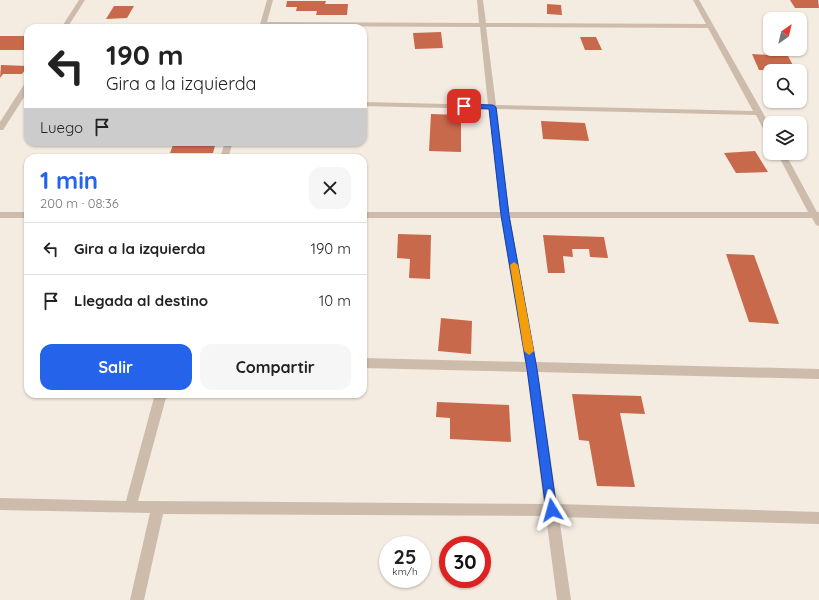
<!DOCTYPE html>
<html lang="es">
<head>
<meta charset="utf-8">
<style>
	:root { --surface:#fff; --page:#f6f6f6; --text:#222; --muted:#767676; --line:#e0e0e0; --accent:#2563eb }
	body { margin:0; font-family:Quicksand,sans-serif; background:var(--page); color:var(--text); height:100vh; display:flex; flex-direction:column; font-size:15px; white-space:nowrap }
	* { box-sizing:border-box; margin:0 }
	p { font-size:13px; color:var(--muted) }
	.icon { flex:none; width:22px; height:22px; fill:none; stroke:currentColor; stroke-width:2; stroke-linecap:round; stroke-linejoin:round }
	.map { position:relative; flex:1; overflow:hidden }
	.side { position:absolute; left:24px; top:154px; width:343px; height:244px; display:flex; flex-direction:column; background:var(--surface); border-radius:12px; box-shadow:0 1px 3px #0004 }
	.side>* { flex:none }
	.top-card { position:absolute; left:24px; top:24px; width:343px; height:122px; border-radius:12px; box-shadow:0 1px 3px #0004; background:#fff; color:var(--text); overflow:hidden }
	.needle { width:26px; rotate:34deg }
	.buttons { position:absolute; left:763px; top:12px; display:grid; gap:8px }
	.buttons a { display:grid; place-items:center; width:44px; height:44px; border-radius:8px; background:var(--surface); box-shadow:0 1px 3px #0004; font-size:20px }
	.speed { position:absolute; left:379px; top:536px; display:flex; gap:8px; font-size:20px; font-weight:700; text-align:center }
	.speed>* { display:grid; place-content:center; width:52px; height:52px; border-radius:50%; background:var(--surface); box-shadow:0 1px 3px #0004; line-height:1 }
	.speed small { font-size:10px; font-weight:400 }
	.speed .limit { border:6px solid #d22; background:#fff; color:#111 }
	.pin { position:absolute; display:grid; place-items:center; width:34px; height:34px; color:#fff; margin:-17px; border-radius:8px; box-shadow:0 2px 6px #0006 }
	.me { position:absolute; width:44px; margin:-22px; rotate:352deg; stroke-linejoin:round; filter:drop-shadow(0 0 3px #0008) }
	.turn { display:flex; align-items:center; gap:14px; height:84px; padding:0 16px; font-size:18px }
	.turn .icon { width:52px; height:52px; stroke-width:2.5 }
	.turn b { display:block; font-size:28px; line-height:34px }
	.then { display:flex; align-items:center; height:38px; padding:0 16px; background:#0003; gap:8px; font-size:15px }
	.round { display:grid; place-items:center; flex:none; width:42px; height:42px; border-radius:12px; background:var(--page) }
	.headline { display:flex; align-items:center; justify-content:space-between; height:68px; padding:0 16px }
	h1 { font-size:24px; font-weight:700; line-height:30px; color:var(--accent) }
	.cta { display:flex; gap:8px; margin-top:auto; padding:8px 16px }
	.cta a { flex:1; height:46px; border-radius:12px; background:var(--accent); color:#fff; font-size:16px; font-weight:700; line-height:46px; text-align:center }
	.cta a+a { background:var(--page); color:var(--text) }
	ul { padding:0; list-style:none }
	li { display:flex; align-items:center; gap:12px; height:52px; padding:0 16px; border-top:1px solid var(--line) }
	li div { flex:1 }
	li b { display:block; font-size:15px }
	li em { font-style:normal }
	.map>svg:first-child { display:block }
</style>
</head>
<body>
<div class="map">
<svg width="819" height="600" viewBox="0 0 819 600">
	<rect width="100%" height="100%" fill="#f4ebe1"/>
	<path fill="#c8694b" d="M790 0H818L819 8H795Z
		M287 1H326L325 4H348L347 15H316L317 11H296L297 7H286Z
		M547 4 561 5 562 15 547 14Z
		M114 6H134L127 18 106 19Z
		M441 32 443 48 415 49 413 33Z
		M0 36H28V46L26 50H0Z
		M580 37H596L602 50H585Z
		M752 54 788 56 796 71 759 70Z
		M1 65 28 66 22 74H3L0 78Z
		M431 114 461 115V152L429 151Z
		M541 121 585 123 589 141 543 139Z
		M174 142H216L213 153H170Z
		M332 142H357V145H332Z
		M755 151 768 172 736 173 724 153Z
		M398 234 431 235 430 279 409 278 410 259 397 258Z
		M543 235 604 237 608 258 590 257 589 249H572L573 257 563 256 565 273H548Z
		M726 254 754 255 779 324 749 322Z
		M441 318 472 321 471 354 438 351Z
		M572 394 641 396 645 414 620 413 635 487 597 486 589 441 579 440Z
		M437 402 509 405 511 442 450 439V418L436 417Z"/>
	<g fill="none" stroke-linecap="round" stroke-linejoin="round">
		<path fill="#cdbbac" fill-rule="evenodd" d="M79 0H85L67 28H61Z
			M267 0H273L267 22 479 23 477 0H483L486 23 706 24 693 0H699L763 113 770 127V137L767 136 756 115 497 109 509 212H808L777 153H785L817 212H819V226L816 225 812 218H510L536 362 819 369V379L538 372 557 504 819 512V524L559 517 571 600H557L546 516 163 514 144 600H130L150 513 0 510V498L126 501 155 394H167L138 501 544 504 527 372 363 368V358L525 362 501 218H363V212H500L489 109 363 106V102L488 105 480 27 266 26 265 28H259ZM486 27 708 28 753 111 496 105Z
			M25 83H28V91L3 130H0V122Z
			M225 142H233L228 158H220Z
			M0 212H28V218H0Z"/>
	</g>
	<path fill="#2563eb" stroke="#184099" d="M464 104 493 105 496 107 509 215 537 369 557 510 556 514 552 515 547 514 546 510 527 369 501 215 489 109 461 108 460 106Z"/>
	<path fill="#f59e0b" d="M514 262 518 265 534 351 529 355 524 351 510 265Z"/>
</svg>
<div class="buttons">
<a><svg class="needle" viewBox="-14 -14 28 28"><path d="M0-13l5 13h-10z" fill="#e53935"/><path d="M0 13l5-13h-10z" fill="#767676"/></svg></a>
<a><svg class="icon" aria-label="search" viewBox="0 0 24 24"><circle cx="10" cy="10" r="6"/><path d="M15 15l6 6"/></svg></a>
<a><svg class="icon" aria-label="layers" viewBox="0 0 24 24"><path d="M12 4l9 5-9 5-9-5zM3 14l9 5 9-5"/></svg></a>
</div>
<div class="speed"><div>25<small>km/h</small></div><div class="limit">30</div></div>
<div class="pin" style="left:464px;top:106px;background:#d93025"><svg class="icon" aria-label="arrive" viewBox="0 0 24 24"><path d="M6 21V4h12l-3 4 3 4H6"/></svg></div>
<svg class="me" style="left:552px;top:510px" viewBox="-20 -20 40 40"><path d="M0-17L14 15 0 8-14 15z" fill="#2563eb" stroke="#fff" stroke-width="4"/></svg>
<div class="top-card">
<div class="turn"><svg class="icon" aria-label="left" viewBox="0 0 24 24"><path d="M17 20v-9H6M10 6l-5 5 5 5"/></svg><div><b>190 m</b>Gira a la izquierda</div></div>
<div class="then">Luego<svg class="icon" aria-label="arrive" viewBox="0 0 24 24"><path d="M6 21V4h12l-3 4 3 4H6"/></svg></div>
</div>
<section class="side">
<div class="headline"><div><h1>1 min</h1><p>200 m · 08:36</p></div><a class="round"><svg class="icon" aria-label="close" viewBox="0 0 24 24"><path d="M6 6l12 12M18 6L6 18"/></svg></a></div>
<ul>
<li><svg class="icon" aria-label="left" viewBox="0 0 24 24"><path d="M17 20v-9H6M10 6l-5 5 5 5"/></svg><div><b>Gira a la izquierda</b></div><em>190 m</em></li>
<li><svg class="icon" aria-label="arrive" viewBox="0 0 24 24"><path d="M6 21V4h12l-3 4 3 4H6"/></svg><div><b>Llegada al destino</b></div><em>10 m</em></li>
</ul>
<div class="cta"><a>Salir</a><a>Compartir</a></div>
</section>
</div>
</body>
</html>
